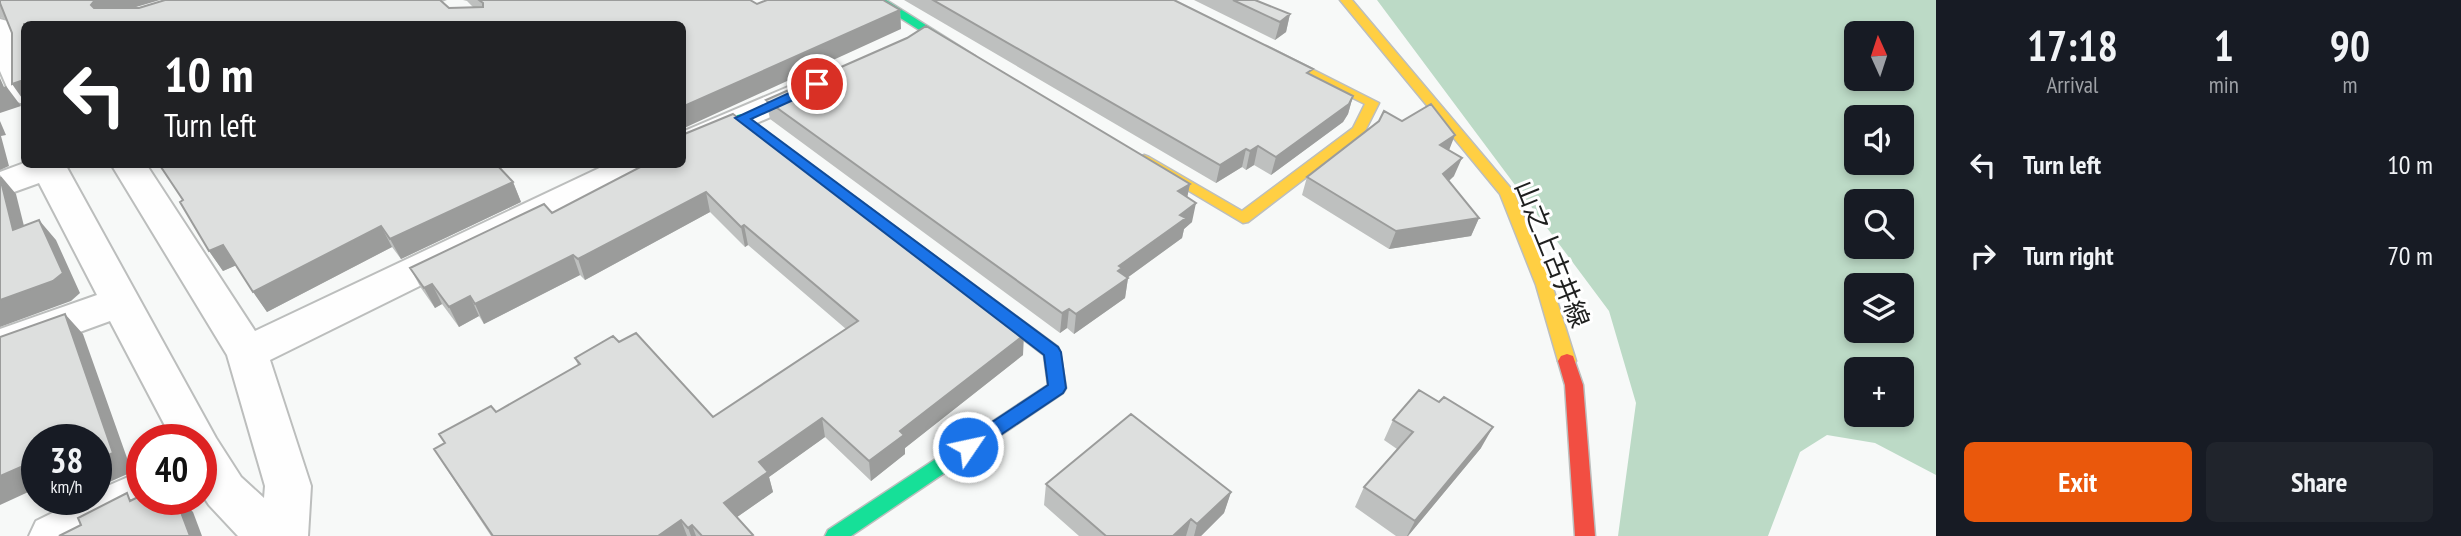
<!DOCTYPE html>
<html lang="en">
<head>
<meta charset="utf-8">
<style>
	:root { --surface:#171b24; --page:#20242c; --text:#f1f3f6; --muted:#9ea1a6; --accent:#ea580c }
	body { margin:0; font-family:"PT Sans Narrow","Noto Sans JP",sans-serif; background:var(--page); color:var(--text); height:100vh; display:flex; flex-direction:column; font-size:26px; white-space:nowrap }
	* { box-sizing:border-box; margin:0 }
	p { font-size:23px; color:var(--muted) }
	.icon { flex:none; width:38px; height:38px; fill:none; stroke:currentColor; stroke-width:2; stroke-linecap:round; stroke-linejoin:round }
	.map { position:relative; flex:1; overflow:hidden }
	.panel { display:flex; flex-direction:column; background:var(--surface); width:525px }
	.panel>* { flex:none }
	.banner { position:absolute; left:21px; top:21px; width:665px; height:147px; border-radius:10px; box-shadow:0 4px 10px #0003; background:#202124; color:#fff; overflow:hidden }
	.needle { width:46px; rotate:357deg }
	.tools { position:absolute; left:1844px; top:21px; display:grid; gap:14px }
	.tools a { display:grid; place-items:center; width:70px; height:70px; border-radius:10px; background:var(--surface); box-shadow:0 4px 10px #0003; font-size:35px }
	.speed { position:absolute; left:21px; top:424px; display:flex; gap:14px; font-size:35px; font-weight:700; text-align:center }
	.speed>* { display:grid; place-content:center; width:91px; height:91px; border-radius:50%; background:var(--surface); box-shadow:0 4px 10px #0003; line-height:1 }
	.speed small { font-size:18px; font-weight:400 }
	.speed .limit { border:10px solid #d22; background:#fff; color:#111 }
	.pin { position:absolute; display:grid; place-items:center; width:60px; height:60px; color:#fff; margin:-30px; border:4px solid #fff; border-radius:50%; box-shadow:0 2px 7px #0007 }
	.me { position:absolute; width:77px; margin:-38px; rotate:56deg; stroke-linejoin:round; filter:drop-shadow(0 0 5px #0008) }
	.turn { display:flex; align-items:center; gap:24px; height:147px; padding:0 28px; font-size:32px }
	.turn .icon { width:91px; height:91px; stroke-width:2.5 }
	.turn b { display:block; font-size:49px; line-height:60px }
	.eta { display:flex; justify-content:space-evenly; align-items:center; height:119px; text-align:center }
	.eta b { font-size:42px; font-weight:600; line-height:49px }
	.primary-button { display:flex; gap:14px; margin-top:auto; padding:14px 28px }
	.primary-button a { flex:1; height:80px; border-radius:10px; background:var(--accent); color:#fff; font-size:28px; font-weight:600; line-height:80px; text-align:center }
	.primary-button a+a { background:var(--page); color:var(--text) }
	ul { padding:0; list-style:none }
	li { display:flex; align-items:center; gap:21px; height:91px; padding:0 28px }
	li div { flex:1 }
	li b { display:block; font-size:26px }
	li em { font-style:normal }
	main { display:flex; flex:1; min-height:0 }
	.map>svg:first-child { display:block }
</style>
</head>
<body>
<main>
<div class="map">
<svg width="1936" height="536" viewBox="0 0 1936 536">
	<rect width="100%" height="100%" fill="#f7f9f8"/>
	<path fill="#bcdac6" fill-rule="evenodd" d="M1377 0H1936V475L1875 443 1827 435 1800 452 1768 536H1618L1636 403 1609 311ZM1857 33H1902V79H1857ZM1857 117H1902V163H1857ZM1857 201H1902V247H1857ZM1857 285H1902V331H1857ZM1857 369H1902V415H1857Z"/>
	<g fill="none" stroke-linecap="round" stroke-linejoin="round">
		<defs>
			<path id="street" d="M0 19 11 22 24 53V104L13 101 0 71Z
				M814 76 825 79 830 86 825 93 682 156V132Z
				M24 163 65 164 216 438 241 477 264 498 265 486 227 355 111 164H146L255 331 608 164H655L650 172 270 360 311 486 308 536H238L209 505 201 493V439H172L110 321 0 361V329L97 295 39 183 0 197V172Z
				M142 471V499H162L158 505 99 536H29L36 521 81 499H96V491Z"/>
			<path id="fast" d="M872 0H886L975 56 973 59H965Z
				M742 114 1058 347 1060 352 1066 388 1063 393 851 536H825L828 530 1048 385 1044 355 737 121 735 118 737 115Z"/>
			<path id="slow" d="M1340 0H1352L1514 192 1552 285 1576 361 1573 366H1561L1558 361 1536 285 1500 194Z
				M1266 46 1379 103 1364 133 1248 222 1243 223 1137 160 1144 155 1149 157 1242 211 1353 128 1365 104 1262 53 1260 50Z"/>
			<path id="jam" d="M1567 354 1573 356 1583 385 1595 536H1575L1565 385 1558 361 1561 356Z"/>
		</defs>
		<use href="#street" stroke="#bcbebd" stroke-width="4"/>
		<use href="#fast" stroke="#bcbebd" stroke-width="3"/>
		<use href="#slow" stroke="#bcbebd" stroke-width="3"/>
		<use href="#jam" stroke="#bcbebd" stroke-width="3"/>
		<use href="#street" fill="#fefefe" fill-rule="evenodd"/>
		<use href="#fast" fill="#16e098" fill-rule="evenodd"/>
		<use href="#slow" fill="#ffcf43" fill-rule="evenodd"/>
		<use href="#jam" fill="#f24e42" fill-rule="evenodd"/>
	</g>
	<path fill="#bec0bf" d="M0 0 136 8 165 0H447L442 2 449 8 473 7 467 1 463 0H750L757 4 900 10 901 29 682 24 12 33 6 19 0 17Z
		M904 0H1174L1311 74 1353 96 1348 114 1343 122 1271 175 1254 165 1246 170 1242 167 1216 183Z
		M1194 0H1255L1290 14 1286 32 1275 40Z
		M766 100 1190 184 1187 197 1192 222 1184 229 1182 238 1127 278H1128L1125 298 1074 334 1067 328 1060 333 770 119Z
		M1449 150 1454 176 1449 181 1479 218 1471 236 1389 249 1302 195 1307 177Z
		M682 164 1023 355 905 448V454L871 481 825 437 769 477 773 492 737 517 753 536H491L446 468 434 449 444 443 439 434 496 412 578 365 575 358 619 342 713 417 846 329 748 245 745 247 710 212 585 280 580 275 484 324 479 316 459 327 442 304 435 308 421 288 410 268 552 213Z
		M513 182 521 202 401 259 392 247 267 312 236 265 223 271 209 251 183 200Z
		M1393 420 1481 448 1408 536H1396L1355 507 1364 487 1397 449 1384 440Z
		M1046 484 1231 492 1224 513 1201 536H1079L1044 505Z"/>
	<path fill="#9b9c9b" d="M95 0H160L109 15 103 24 91 5Z
		M900 10 901 29 682 129V107Z
		M1290 14 1286 32 1275 40 1280 22Z
		M0 78 4 87 6 86 21 106 0 113Z
		M24 80V101L12 84Z
		M1353 96 1348 114 1343 122 1271 175 1276 157Z
		M0 121 6 135 1 136 9 166 0 170Z
		M1455 135 1448 153 1440 145Z
		M1258 146 1254 165 1246 170 1250 151Z
		M1246 149 1242 167 1216 183 1220 165Z
		M1462 158 1454 176 1436 192 1443 174Z
		M0 175 16 194 30 250 13 230Z
		M513 182 521 202 401 259 390 239Z
		M1190 184 1186 203 1178 191Z
		M706 192 710 212 585 280 578 259Z
		M1196 203 1192 222 1184 229 1182 238 1120 283 1128 278 1125 298 1074 334 1076 314 1119 266 1180 215Z
		M1479 218 1471 236 1389 249 1396 231Z
		M39 220 56 240 80 293 71 301 0 327V300Z
		M744 225 748 245 745 247 741 227Z
		M381 226 392 247 267 312 253 292Z
		M223 245 237 265 223 271 209 251Z
		M573 255 580 275 484 324 475 304Z
		M432 284 442 304 435 308 424 288Z
		M470 296 479 316 459 327 449 307Z
		M1069 309 1067 328 1060 333 1062 313Z
		M65 314 83 334 132 472 96 488V460Z
		M1024 335 1023 355 905 448V454L871 481 869 461 900 431Z
		M822 418 825 437 769 477 773 492 730 522 724 503 759 462Z
		M1493 427 1481 448 1408 536H1407L1415 521Z
		M37 460V488L0 505V476Z
		M1231 492 1224 513 1201 536H1194L1197 524Z
		M176 499H180L193 512 202 536H190Z
		M1191 519 1186 536H1173Z
		M681 520 687 536H658Z
		M692 525 696 536H691L688 528Z"/>
	<path fill="#dddfde" stroke="#9b9c9b" stroke-width="2" d="M0 0H95L91 5 94 8H139L165 0H440L449 8 483 7V3L479 0H750L757 4 767 0H883L900 10 682 107V24H24V80L12 84V33L0 3Z
		M933 0H1174L1313 69 1307 73 1353 96 1349 104 1276 157 1258 146 1250 151 1246 149 1220 165Z
		M1233 0H1255L1290 14 1280 22Z
		M926 26 1190 184 1178 191 1196 203 1180 215 1186 218 1119 266 1122 268 1118 271 1128 278 1076 314 1069 309 1062 313 766 100 907 38Z
		M1431 104 1455 135 1440 145 1462 158 1443 174 1479 218 1396 231 1307 177 1379 121 1384 111 1402 121Z
		M733 114 1024 335 900 431 904 435 869 461 822 418 759 462 768 472 724 503 753 535 751 536H702L692 525 688 528 681 520 658 536H493L434 449 445 443 439 434 491 406 496 412 580 364 575 358 613 336 619 342 636 333 713 417 858 321 744 225 741 227 706 192 578 259 573 255 475 304 470 296 449 307 432 284 424 288 410 268 544 204 552 213 646 164H682V135Z
		M159 164H496L513 182 390 239 381 226 253 292 223 245 209 251 180 202 183 200Z
		M0 177 13 230 39 220 63 273 53 281 0 300Z
		M65 314 113 453 96 460V439H37V460L0 476V337Z
		M1419 390 1439 402 1444 397 1493 427 1415 521 1364 487 1413 432 1393 420Z
		M1131 414 1231 492 1197 524 1191 519 1173 536H1106L1046 484Z
		M127 493 130 501 142 495V499H176L190 536H59L81 525 78 518Z"/>
	<path fill="#1a73e8" stroke="#114b97" stroke-width="2" d="M817 80 822 81V87L751 119 1058 347 1061 352 1066 388 1063 393 975 452 968 455 962 452 959 447 962 442 1048 385 1044 355 735 118Z"/>
	<g text-anchor="middle" stroke-width="6" stroke-linejoin="round" paint-order="stroke">
		<g font-size="26" fill="#1f201f" stroke="#fff">
			<text transform="translate(1552 254) rotate(68)" y="9">山之上古井線</text>
		</g>
	</g>
</svg>
<div class="tools">
<a><svg class="needle" viewBox="-14 -14 28 28"><path d="M0-13l5 13h-10z" fill="#e53935"/><path d="M0 13l5-13h-10z" fill="#9ea1a6"/></svg></a>
<a><svg class="icon" aria-label="sound" viewBox="0 0 24 24"><path d="M4 9h4l5-4v14l-5-4H4zM17 9q2 3 0 6"/></svg></a>
<a><svg class="icon" aria-label="search" viewBox="0 0 24 24"><circle cx="10" cy="10" r="6"/><path d="M15 15l6 6"/></svg></a>
<a><svg class="icon" aria-label="layers" viewBox="0 0 24 24"><path d="M12 4l9 5-9 5-9-5zM3 14l9 5 9-5"/></svg></a>
<a>+</a>
</div>
<div class="speed"><div>38<small>km/h</small></div><div class="limit">40</div></div>
<div class="pin" style="left:817px;top:84px;background:#d93025"><svg class="icon" aria-label="arrive" viewBox="0 0 24 24"><path d="M6 21V4h12l-3 4 3 4H6"/></svg></div>
<svg class="me" style="left:968px;top:447px" viewBox="-20 -20 40 40"><circle r="17" fill="#1a73e8" stroke="#fff" stroke-width="3"/><path d="M0-11L8 9 0 5-8 9z" fill="#fff"/></svg>
<div class="banner">
<div class="turn"><svg class="icon" aria-label="left" viewBox="0 0 24 24"><path d="M17 20v-9H6M10 6l-5 5 5 5"/></svg><div><b>10 m</b>Turn left</div></div>
</div>
</div>
<section class="panel">
<div class="eta">
<div><b>17:18</b><p>Arrival</p></div>
<div><b>1</b><p>min</p></div>
<div><b>90</b><p>m</p></div>
</div>
<ul>
<li><svg class="icon" aria-label="left" viewBox="0 0 24 24"><path d="M17 20v-9H6M10 6l-5 5 5 5"/></svg><div><b>Turn left</b></div><em>10 m</em></li>
<li><svg class="icon" aria-label="right" viewBox="0 0 24 24"><path d="M7 20v-9h11M14 6l5 5-5 5"/></svg><div><b>Turn right</b></div><em>70 m</em></li>
</ul>
<div class="primary-button"><a>Exit</a><a>Share</a></div>
</section>
</main>
</body>
</html>
